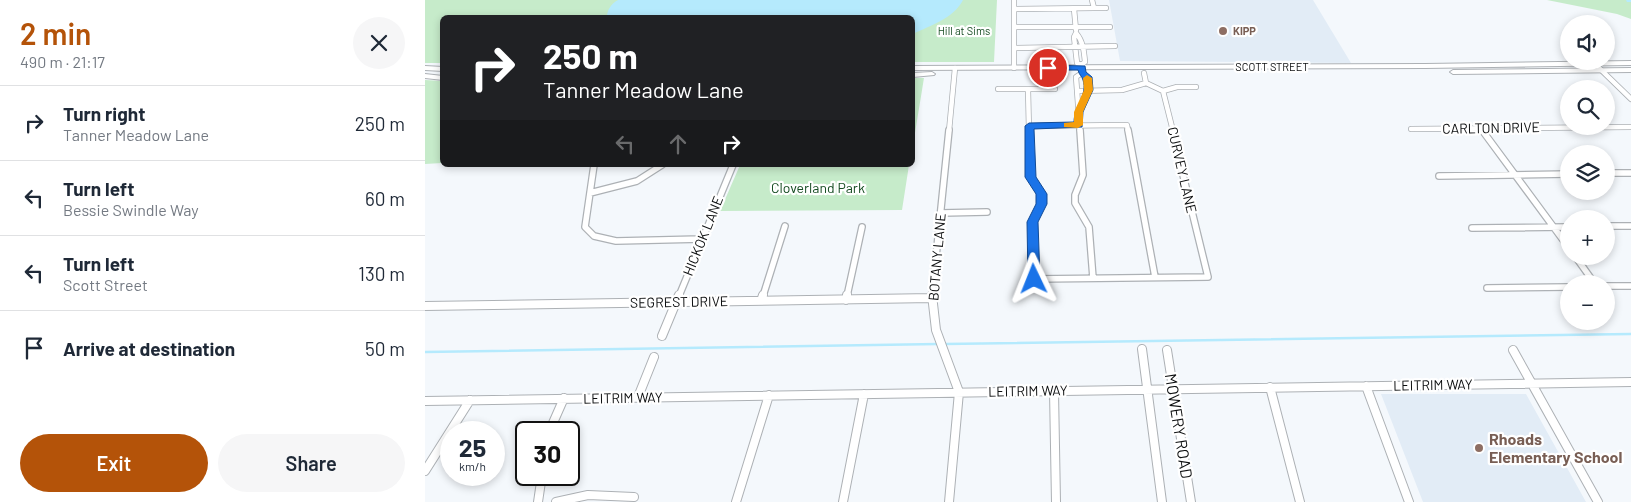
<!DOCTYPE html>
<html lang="en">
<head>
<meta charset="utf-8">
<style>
	:root { --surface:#fff; --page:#f6f6f7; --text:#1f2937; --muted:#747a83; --line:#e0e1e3; --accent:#b45309 }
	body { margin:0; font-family:Barlow,sans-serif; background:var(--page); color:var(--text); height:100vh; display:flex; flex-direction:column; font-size:19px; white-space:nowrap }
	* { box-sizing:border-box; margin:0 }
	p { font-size:16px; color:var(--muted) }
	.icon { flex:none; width:28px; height:28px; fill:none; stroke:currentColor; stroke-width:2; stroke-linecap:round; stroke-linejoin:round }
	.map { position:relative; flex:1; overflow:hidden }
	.details { display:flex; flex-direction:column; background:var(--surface); width:425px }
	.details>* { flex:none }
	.hud { position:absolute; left:15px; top:15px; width:475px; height:152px; border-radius:8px; box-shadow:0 2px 8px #0003; background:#202124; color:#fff; overflow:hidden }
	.tools { position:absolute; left:1135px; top:15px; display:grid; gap:10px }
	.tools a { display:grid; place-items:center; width:55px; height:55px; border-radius:50%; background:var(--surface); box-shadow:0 2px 8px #0003; font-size:25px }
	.speed { position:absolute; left:15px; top:421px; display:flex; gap:10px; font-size:25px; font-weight:700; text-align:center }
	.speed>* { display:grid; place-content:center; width:65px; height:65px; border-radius:50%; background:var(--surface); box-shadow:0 2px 8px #0003; line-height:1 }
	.speed small { font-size:12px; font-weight:400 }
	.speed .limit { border:2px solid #111; border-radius:8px; background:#fff; color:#111 }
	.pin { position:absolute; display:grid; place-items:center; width:42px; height:42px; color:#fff; margin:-21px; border:2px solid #fff; border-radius:50%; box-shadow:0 1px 5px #0007 }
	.me { position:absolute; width:55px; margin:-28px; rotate:358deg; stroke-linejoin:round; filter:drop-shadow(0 0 4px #0008) }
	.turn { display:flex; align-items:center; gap:18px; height:105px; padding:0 20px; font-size:22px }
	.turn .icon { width:65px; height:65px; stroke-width:2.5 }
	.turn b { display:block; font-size:35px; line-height:42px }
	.lanes { display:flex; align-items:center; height:48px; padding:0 20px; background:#0003; justify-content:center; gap:25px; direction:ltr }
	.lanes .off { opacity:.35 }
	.round { display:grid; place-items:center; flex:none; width:52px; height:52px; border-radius:26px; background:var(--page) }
	.overview { display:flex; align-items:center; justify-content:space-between; height:85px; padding:0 20px }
	h1 { font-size:30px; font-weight:600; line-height:38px; color:var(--accent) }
	.button { display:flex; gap:10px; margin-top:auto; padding:10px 20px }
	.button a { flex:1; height:58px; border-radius:30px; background:var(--accent); color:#fff; font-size:20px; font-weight:600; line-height:58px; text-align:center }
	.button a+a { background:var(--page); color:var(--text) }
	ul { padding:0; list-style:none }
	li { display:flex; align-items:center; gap:15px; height:75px; padding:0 20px; border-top:1px solid var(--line) }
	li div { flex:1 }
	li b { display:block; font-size:19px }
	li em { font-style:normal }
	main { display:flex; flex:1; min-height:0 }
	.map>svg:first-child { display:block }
</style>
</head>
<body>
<main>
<section class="details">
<div class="overview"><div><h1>2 min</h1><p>490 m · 21:17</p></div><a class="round"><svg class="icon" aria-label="close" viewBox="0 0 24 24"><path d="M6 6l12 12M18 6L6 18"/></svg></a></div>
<ul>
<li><svg class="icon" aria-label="right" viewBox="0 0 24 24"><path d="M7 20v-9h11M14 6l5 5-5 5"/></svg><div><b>Turn right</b><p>Tanner Meadow Lane</p></div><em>250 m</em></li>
<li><svg class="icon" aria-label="left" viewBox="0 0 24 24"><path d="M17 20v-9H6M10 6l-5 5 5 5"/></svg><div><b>Turn left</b><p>Bessie Swindle Way</p></div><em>60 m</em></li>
<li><svg class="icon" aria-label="left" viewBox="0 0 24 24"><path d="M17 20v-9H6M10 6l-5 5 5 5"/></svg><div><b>Turn left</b><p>Scott Street</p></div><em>130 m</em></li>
<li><svg class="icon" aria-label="arrive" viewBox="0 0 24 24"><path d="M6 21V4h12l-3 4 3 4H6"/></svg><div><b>Arrive at destination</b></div><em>50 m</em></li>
</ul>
<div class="button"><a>Exit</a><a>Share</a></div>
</section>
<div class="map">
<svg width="1206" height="502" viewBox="0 0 1206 502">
	<rect width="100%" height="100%" fill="#f4f8fc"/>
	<path fill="#e2ecf6" d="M684 0H888L926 63 695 61Z
		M956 394H1101L1161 502H998Z"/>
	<path fill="#c6ebca" d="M0 0H572L569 62H488V18H18L17 63H0Z
		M1122 0H1206V19L1192 14Z
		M488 78H499L488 145Z
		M0 80 17 81V163L0 164Z
		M315 165H484L477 210 295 211Z"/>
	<path fill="#b5eafd" d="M193 0H538C528 19 506 25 488 34V18L182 17C182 10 186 4 193 0Z"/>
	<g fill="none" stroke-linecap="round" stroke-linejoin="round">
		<path stroke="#b5eafd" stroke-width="2.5" d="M520 344 1206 334
			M0 352 513 344"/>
		<path fill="#b5eafd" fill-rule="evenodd" d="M1201 0H1206V2H1202Z"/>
		<defs>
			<path id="street-far2" d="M589 0V68
				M669 8H681
				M590 9 669 8 667 0
				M649 9 651 30
				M590 27H685
				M651 33C658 41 659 51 660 62L656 65 652 63 649 37Z
				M590 48 690 46
				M1169 63 1206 99
				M719 73 721 83 738 91 748 131
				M573 89H630
				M603 89 604 131
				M653 91 697 90 721 83
				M738 91 752 87H771
				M654 111 664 90 662 77 657 73 656 65
				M604 126 702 125 703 131
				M1055 128 1057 131
				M986 129 1206 127
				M524 131 530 68
				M655 131 651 77 657 73"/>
			<path id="street-far1" d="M604 130 606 177 616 194 617 204 607 222 609 279 783 277 747 130
				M655 130 658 175 650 195V203L664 227 668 278
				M703 130 730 277
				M1057 130 1144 248
				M169 165 160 227 169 236 191 241 277 239
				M1181 173H1206
				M1014 176 1144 174
				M165 193 212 181 237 165
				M516 213 562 212
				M1181 226H1206
				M1047 228 1144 227
				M1150 256 1170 284
				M1181 286H1206
				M1062 288 1144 287
				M254 296 308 165
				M338 296 360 226
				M422 296 437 227
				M507 296 524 130"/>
			<path id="street" d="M507 295 511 330 534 392 524 502
				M421 300 422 295
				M336 301 338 295
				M0 306 507 298
				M237 336 254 295
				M717 349 737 502
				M742 350 766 502
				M1088 350 1173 502
				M941 386 984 502
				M845 387 875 502
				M629 391 631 502
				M213 397 229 357
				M0 401 1206 382
				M124 432 139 398
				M0 471 45 400
				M113 502 117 475
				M131 502 163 495 209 497
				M311 502 344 395
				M418 502 439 394"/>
			<path id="secondary" d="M1206 61V65L1000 68 488 70V66L1000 64Z
				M0 66 18 67V71L0 70Z
				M1206 68V72L1028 74 1025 72 1028 70Z
				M507 72 510 74 509 75 488 77V73Z
				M0 74 18 76V80L0 78Z"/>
		</defs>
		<use href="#street-far2" stroke="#adb1b5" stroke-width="6"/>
		<use href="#street-far1" stroke="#adb1b5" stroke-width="8"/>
		<use href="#street" stroke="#adb1b5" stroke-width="10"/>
		<use href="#secondary" stroke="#adb1b5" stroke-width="2"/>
		<use href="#street-far2" stroke="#fff" stroke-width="4.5"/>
		<use href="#street-far1" stroke="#fff" stroke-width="5.5"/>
		<use href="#street" stroke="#fff" stroke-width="8"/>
		<use href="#secondary" fill="#fff" fill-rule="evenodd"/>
	</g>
	<path fill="#1a73e8" stroke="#114b97" d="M623 65 660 66 661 72 667 77 668 90 658 112 657 127 609 129 611 177 622 194V204L613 222 615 279 614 282H605L603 279 602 222 611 204V194L600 177V126L604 123 649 122C649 107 663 95 658 80 657 76 654 75 653 70H620V66Z"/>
	<path fill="#f59e0b" d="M662 75 667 78 668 90 658 112V125L653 128 639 127V123L649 122V112L659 90 658 78Z"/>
	<g fill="#8d6e63" stroke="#fff" stroke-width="2">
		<circle cx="798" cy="31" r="5"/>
		<circle cx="1054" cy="448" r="5"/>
	</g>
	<g text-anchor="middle" stroke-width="4.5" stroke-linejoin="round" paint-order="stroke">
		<g font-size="11" fill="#164c22" stroke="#fff">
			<text x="539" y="35">Hill at Sims</text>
		</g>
		<g font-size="11" font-weight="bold" fill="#785e54" stroke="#fff" text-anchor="start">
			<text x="808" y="35">KIPP</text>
		</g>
		<g font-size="11" fill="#0c0e0f" stroke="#fff">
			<text x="847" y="71">SCOTT STREET</text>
		</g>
		<g font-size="14" fill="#0c0e0f" stroke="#fff">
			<text transform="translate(1066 128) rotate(-1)" y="5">CARLTON DRIVE</text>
			<text transform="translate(757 170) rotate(77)" y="5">CURVEY LANE</text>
			<text transform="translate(278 236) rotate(-68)" y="5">HICKOK LANE</text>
			<text transform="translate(512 257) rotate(-85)" y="5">BOTANY LANE</text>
			<text transform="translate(254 302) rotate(-1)" y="5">SEGREST DRIVE</text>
			<text transform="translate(1008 385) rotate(-1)" y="5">LEITRIM WAY</text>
			<text transform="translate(603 391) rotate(-1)" y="5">LEITRIM WAY</text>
			<text transform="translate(198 398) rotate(-1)" y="5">LEITRIM WAY</text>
		</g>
		<g font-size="14" fill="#164c22" stroke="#fff">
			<text x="393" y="193">Cloverland Park</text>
		</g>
		<g font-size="16" fill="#0c0e0f" stroke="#fff">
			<text transform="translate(754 426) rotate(81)" y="6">MOWERY ROAD</text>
		</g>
		<g font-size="16" font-weight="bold" fill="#785e54" stroke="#fff" text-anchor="start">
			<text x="1064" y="445">Rhoads<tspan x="1064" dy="18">Elementary School</tspan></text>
		</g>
	</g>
</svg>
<div class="tools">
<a><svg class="icon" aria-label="sound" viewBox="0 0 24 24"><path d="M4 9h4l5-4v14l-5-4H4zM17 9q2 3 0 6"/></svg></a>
<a><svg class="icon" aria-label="search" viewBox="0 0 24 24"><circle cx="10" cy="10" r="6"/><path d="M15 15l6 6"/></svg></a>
<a><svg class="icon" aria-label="layers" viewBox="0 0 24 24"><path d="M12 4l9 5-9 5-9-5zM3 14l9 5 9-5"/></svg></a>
<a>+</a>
<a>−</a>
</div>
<div class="speed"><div>25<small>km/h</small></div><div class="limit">30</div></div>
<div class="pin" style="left:623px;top:68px;background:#d93025"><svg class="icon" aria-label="arrive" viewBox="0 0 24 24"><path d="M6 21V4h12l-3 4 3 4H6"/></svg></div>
<svg class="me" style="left:609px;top:279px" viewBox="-20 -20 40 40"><path d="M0-17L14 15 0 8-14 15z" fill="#1a73e8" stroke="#fff" stroke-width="4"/></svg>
<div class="hud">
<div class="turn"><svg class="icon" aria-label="right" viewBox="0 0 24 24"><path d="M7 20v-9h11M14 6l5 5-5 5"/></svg><div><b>250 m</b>Tanner Meadow Lane</div></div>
<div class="lanes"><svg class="icon off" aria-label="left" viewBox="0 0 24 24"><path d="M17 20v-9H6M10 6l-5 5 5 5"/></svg><svg class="icon off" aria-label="ahead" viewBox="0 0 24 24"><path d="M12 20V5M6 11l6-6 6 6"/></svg><svg class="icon" aria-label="right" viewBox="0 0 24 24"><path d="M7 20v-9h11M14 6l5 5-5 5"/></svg></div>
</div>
</div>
</main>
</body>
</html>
